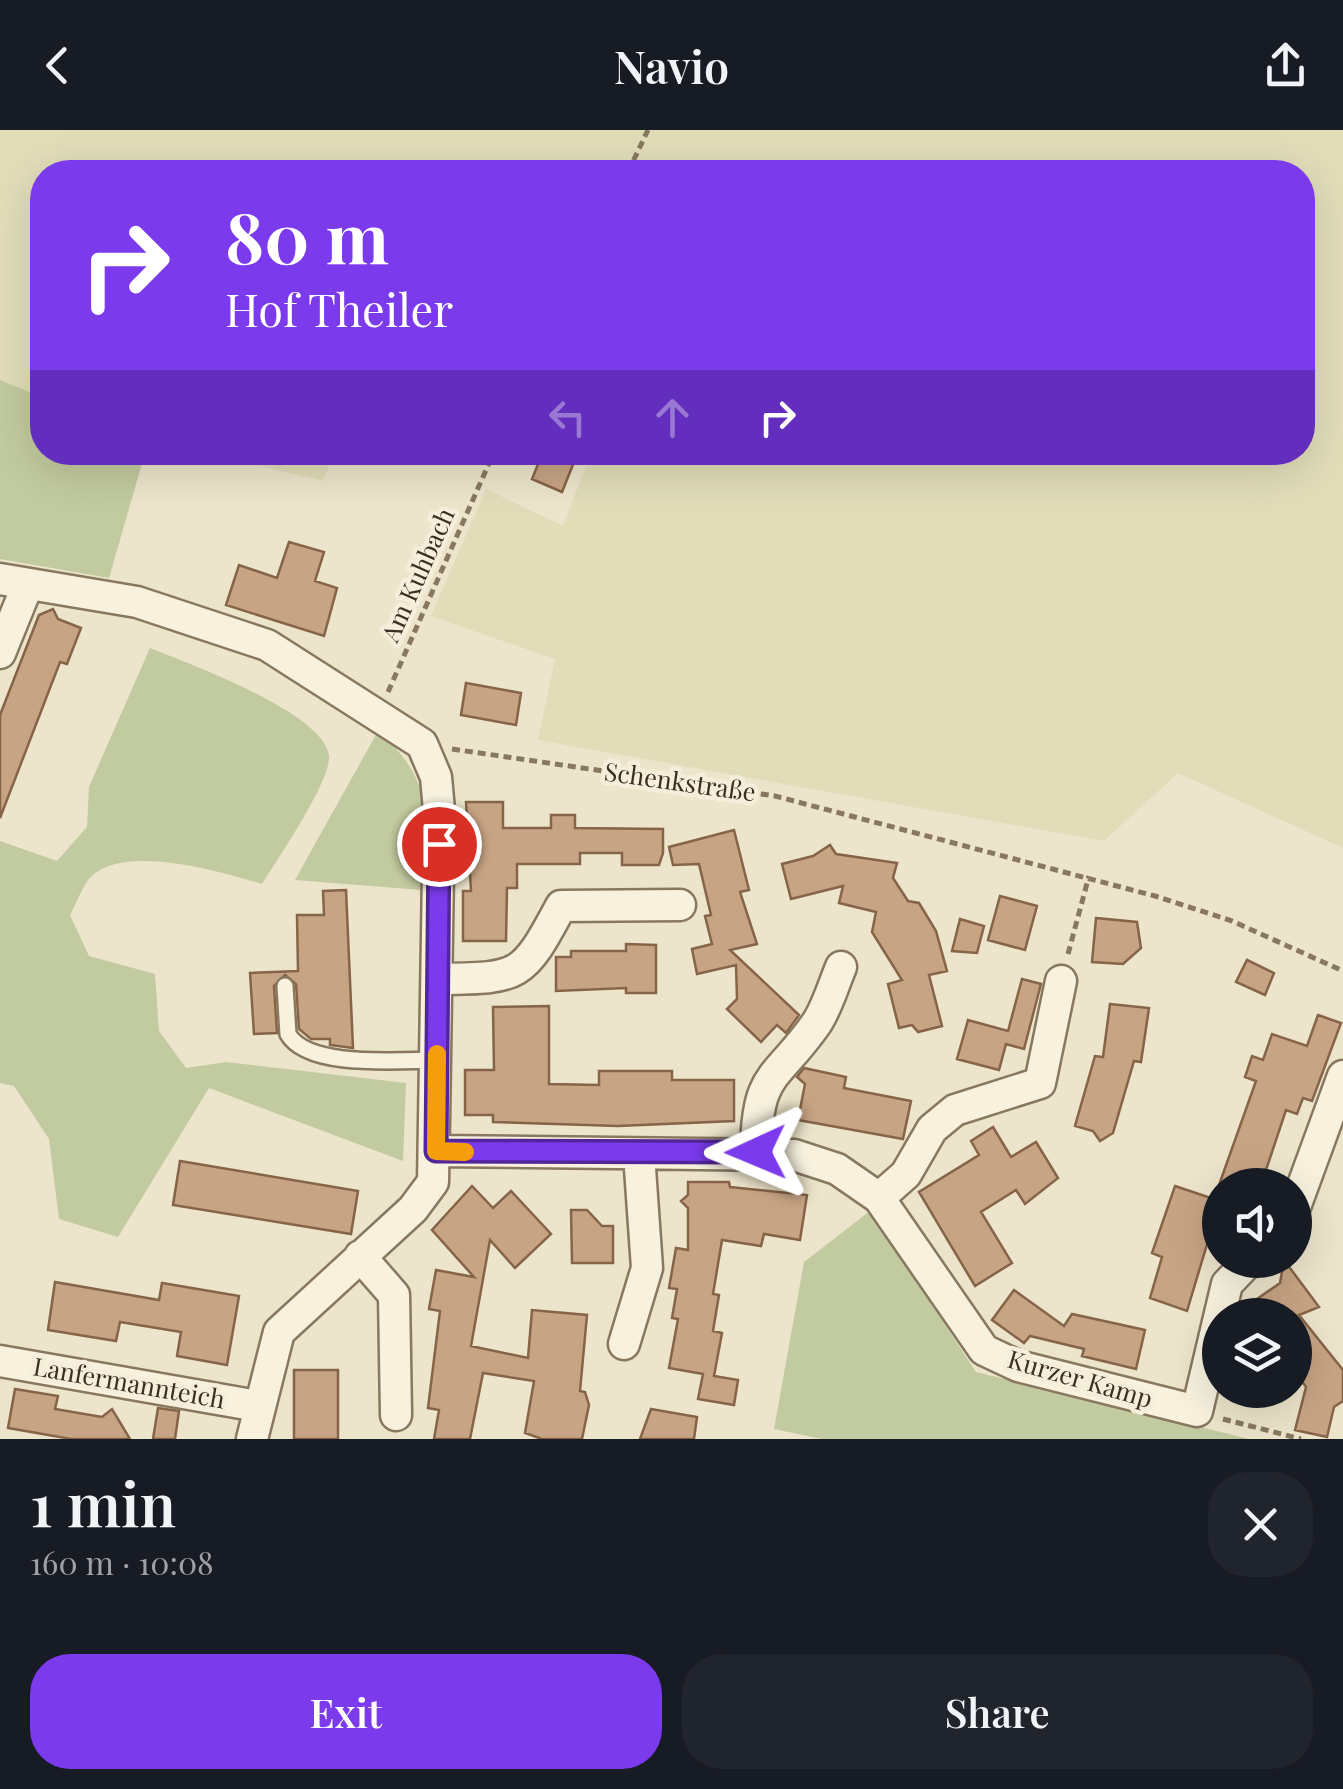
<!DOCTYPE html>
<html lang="en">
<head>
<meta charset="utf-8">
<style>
	:root { --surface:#171b24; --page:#20242c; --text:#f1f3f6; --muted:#9ea1a6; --accent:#7c3aed }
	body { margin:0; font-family:"Playfair Display",serif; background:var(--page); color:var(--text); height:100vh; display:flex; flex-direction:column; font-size:38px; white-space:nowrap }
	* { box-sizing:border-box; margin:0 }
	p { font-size:32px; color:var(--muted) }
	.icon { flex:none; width:55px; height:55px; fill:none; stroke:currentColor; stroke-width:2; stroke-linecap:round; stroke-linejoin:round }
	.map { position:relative; height:1309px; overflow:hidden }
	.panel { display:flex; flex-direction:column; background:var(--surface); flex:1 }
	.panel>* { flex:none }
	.banner { position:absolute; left:30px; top:30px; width:1285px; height:305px; border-radius:40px; box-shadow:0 10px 40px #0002; background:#7c3aed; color:#fff; overflow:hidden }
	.tools { position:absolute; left:1202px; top:1038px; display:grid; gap:20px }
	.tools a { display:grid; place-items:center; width:110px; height:110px; border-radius:50%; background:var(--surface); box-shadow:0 10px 40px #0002; font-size:50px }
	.pin { position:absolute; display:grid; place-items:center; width:85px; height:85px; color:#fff; margin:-42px; border:5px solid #fff; border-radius:50%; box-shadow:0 2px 10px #0007 }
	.me { position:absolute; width:110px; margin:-55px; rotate:269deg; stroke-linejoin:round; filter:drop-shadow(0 0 8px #0008) }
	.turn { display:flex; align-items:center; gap:35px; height:210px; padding:0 30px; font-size:45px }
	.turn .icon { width:130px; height:130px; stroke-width:2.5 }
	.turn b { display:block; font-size:70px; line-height:85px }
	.lanes { display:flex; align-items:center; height:95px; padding:0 30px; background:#0003; justify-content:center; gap:50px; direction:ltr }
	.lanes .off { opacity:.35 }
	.round { display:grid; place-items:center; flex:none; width:105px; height:105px; border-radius:40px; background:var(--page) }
	.summary { display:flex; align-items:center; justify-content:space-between; height:170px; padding:0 30px }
	h1 { font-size:60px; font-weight:600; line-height:75px }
	.primary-button { display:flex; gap:20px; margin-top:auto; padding:20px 30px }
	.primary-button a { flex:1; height:115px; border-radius:40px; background:var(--accent); color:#fff; font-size:40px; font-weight:600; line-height:115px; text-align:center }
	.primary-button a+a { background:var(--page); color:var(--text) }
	header { display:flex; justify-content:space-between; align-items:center; height:130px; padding:0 30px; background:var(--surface); font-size:45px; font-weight:600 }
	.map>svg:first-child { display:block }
</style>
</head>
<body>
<header><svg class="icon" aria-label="back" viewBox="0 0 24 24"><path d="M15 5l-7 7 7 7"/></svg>Navio<svg class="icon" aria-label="share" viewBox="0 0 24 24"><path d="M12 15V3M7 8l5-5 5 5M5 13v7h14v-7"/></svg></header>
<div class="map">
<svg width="1343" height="1309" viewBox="0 0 1343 1309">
	<rect width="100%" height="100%" fill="#ece4cb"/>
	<path fill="#e1ddb9" d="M0 0H1343V718L1178 643 1104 711 538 610 555 529 431 486 486 359 563 396 591 323 1302 322V42H42V267L0 250Z
		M207 323 334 322V323L323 351Z"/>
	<path fill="#c2ca9f" d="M0 250 42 267V322L145 323 109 448 0 429Z
		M150 518C187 533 325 583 329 626 331 651 277 730 262 754 222 742 119 711 88 750 81 760 76 774 70 785L89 826 155 844 159 901 186 938 226 932 406 953 403 1031 209 958 118 1107 59 1089 49 1009 14 956 0 953V711L57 731 87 697 89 657Z
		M378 601C438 654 424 687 422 760L295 750Z
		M870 1081 976 1242 1249 1309H822L774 1299 804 1132Z"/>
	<path fill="#c7a484" stroke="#866447" stroke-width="2.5" d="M543 322H578L562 362 532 349Z
		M289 412 324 422 315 451 337 458 324 506 226 475 239 435 277 448Z
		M53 479 58 489 81 498 67 534 60 532 0 688V585L39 485Z
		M466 553 521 563 516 595 461 585Z
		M466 672H503V698H551V685H575V698L663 699V723L659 735H622V723H580V734H517V758H507L506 811H463V761H471Z
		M734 700 749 760 740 762 757 814 730 820 799 885 786 903 777 895 761 912 727 879 737 869 736 835 697 844 692 819 712 814 705 786 711 785 699 734 673 735 669 717Z
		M830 715 836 724 897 733 893 748 908 771 919 773 936 801 947 841 929 845 942 896 918 902 912 895 899 898 888 854 902 850 872 802 876 782 839 773 843 756 791 769 782 734 813 726Z
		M346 760 353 918 330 915V909H311L299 899 296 854 285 845 274 856 277 903 254 904 250 843 298 841 297 785H324L323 761Z
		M1000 766 1037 776 1025 820 988 810Z
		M1096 788 1137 792 1141 818 1123 834 1092 832Z
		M960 789 984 796 977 823 952 821Z
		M626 814 656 815V863H626V858L556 861V827H571V821H626Z
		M1247 830 1274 843 1265 865 1236 852Z
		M1022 849 1041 854 1024 919 1006 914 999 940 957 929 968 890 1008 901Z
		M1110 874 1149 878 1141 932 1134 931 1113 1003 1100 1011 1093 1001 1075 996 1095 926 1103 927Z
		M549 876V954L599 955V941H672V950H734V991L618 996 493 992V985H465V940H494L493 877Z
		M1318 885 1341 893 1312 971 1303 968 1297 984 1286 980 1261 1055H1219L1256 951 1245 947 1252 926 1263 930 1272 904 1307 916Z
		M804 938 846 947 844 958 911 971 903 1009 798 990 805 954 797 947Z
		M993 997 1011 1027 1036 1012 1058 1048 1025 1074 1016 1060 981 1082 1012 1133 975 1156 919 1062 979 1025 971 1011Z
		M180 1031 358 1061 351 1104 173 1075Z
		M688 1052H729L730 1057 807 1065 800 1110 764 1104 761 1116 722 1110 713 1164 719 1165 713 1201 722 1203 714 1246 738 1250 734 1275 698 1269 703 1244 669 1238 678 1189 672 1188 677 1159 669 1158 676 1118 688 1120V1078L681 1071 688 1065Z
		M472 1056 493 1078 511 1061 551 1104 515 1138 490 1110 471 1216 528 1228 532 1180 587 1185 580 1261 585 1262 589 1275 582 1309H542L525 1303 534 1251 483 1243 470 1309H434L439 1280 428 1278 440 1181 429 1179 436 1140 474 1147 432 1100Z
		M1175 1056 1220 1071 1187 1181 1150 1168 1162 1127 1152 1123Z
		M571 1080H587L602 1096H613V1133H572Z
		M1284 1130 1319 1177 1299 1185 1343 1240V1271L1334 1277 1327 1307 1295 1300 1306 1257 1295 1242V1185H1254L1257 1169 1280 1153Z
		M55 1152 159 1170 162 1153 239 1166 227 1235 177 1226 181 1202 120 1192 116 1211 48 1200Z
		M1014 1160 1064 1196 1072 1184 1145 1200 1136 1239 1082 1226 1084 1219 1030 1206 1024 1213 992 1190Z
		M294 1240H338V1309H294Z
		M15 1259 58 1266 55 1279 102 1287 112 1279 130 1309H71L8 1298Z
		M158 1278 179 1281 175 1309H153Z
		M651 1279 697 1287 694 1309H640Z"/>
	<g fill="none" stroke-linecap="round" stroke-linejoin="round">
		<defs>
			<path id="service" d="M285 856 288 904C308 939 400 930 437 930"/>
			<path id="minor" d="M0 449 137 472 267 515 422 614 436 647 439 680 433 1052 413 1079 279 1202 252 1309
				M0 523 28 454
				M438 849C520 848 522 849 561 776L680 775
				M436 1021 794 1025 837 1039 879 1068 984 1220 1018 1236 1197 1281 1227 1154 1250 1130
				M756 1022C757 941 775 952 816 894 827 878 833 856 841 837
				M879 1068 906 1044 932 999 955 980 1040 953 1061 851
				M1295 1077 1343 946
				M360 1126 394 1165 396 1285
				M624 1214 647 1138 639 1024
				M0 1231 258 1276"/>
		</defs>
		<use href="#service" stroke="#887860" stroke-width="20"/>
		<use href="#minor" stroke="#887860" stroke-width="35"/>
		<path stroke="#887860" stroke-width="5" stroke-dasharray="8 5" stroke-linecap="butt" d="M628 42 648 0
			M388 562 494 322
			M452 619 775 666 1155 766 1232 791 1343 841
			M1068 824 1089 746
			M1223 1289 1301 1309"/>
		<use href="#service" stroke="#f7f1de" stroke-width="15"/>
		<use href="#minor" stroke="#f7f1de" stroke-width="30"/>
	</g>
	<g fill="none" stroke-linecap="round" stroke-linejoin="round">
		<defs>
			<path id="route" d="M439 714 436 1021 756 1022"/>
		</defs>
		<use href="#route" stroke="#51269a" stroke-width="25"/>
		<use href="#route" stroke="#7c3aed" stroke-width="18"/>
		<path stroke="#f59e0b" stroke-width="18" d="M437 924 436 1021 465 1022"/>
	</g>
	<g text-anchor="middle" stroke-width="9" stroke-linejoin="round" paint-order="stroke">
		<g font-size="25" fill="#3a2f22" stroke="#f4eeda">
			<text transform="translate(418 445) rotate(-66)" y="9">Am Kuhbach</text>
			<text transform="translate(680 652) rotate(8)" y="9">Schenkstraße</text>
			<text transform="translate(1080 1249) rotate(16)" y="9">Kurzer Kamp</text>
			<text transform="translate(129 1253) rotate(10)" y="9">Lanfermannteich</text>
		</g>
	</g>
</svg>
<div class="tools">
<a><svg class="icon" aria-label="sound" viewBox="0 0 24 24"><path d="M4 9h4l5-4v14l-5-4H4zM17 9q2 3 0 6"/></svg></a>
<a><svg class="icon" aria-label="layers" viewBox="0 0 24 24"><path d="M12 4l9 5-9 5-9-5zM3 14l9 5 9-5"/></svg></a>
</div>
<div class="pin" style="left:439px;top:714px;background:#d93025"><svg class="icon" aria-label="arrive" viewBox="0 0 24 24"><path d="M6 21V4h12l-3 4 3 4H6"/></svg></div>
<svg class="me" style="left:756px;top:1022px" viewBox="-20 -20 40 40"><path d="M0-17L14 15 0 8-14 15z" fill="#7c3aed" stroke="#fff" stroke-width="4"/></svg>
<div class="banner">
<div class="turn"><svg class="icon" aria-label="right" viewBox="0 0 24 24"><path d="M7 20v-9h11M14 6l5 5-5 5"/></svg><div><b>80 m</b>Hof Theiler</div></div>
<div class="lanes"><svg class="icon off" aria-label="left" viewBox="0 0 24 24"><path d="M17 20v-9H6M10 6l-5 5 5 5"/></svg><svg class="icon off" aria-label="ahead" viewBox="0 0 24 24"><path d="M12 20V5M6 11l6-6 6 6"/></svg><svg class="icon" aria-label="right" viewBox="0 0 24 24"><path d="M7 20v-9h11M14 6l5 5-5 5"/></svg></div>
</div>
</div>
<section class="panel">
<div class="summary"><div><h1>1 min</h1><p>160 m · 10:08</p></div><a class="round"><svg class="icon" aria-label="close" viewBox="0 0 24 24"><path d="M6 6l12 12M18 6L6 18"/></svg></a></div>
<div class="primary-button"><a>Exit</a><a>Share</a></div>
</section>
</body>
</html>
